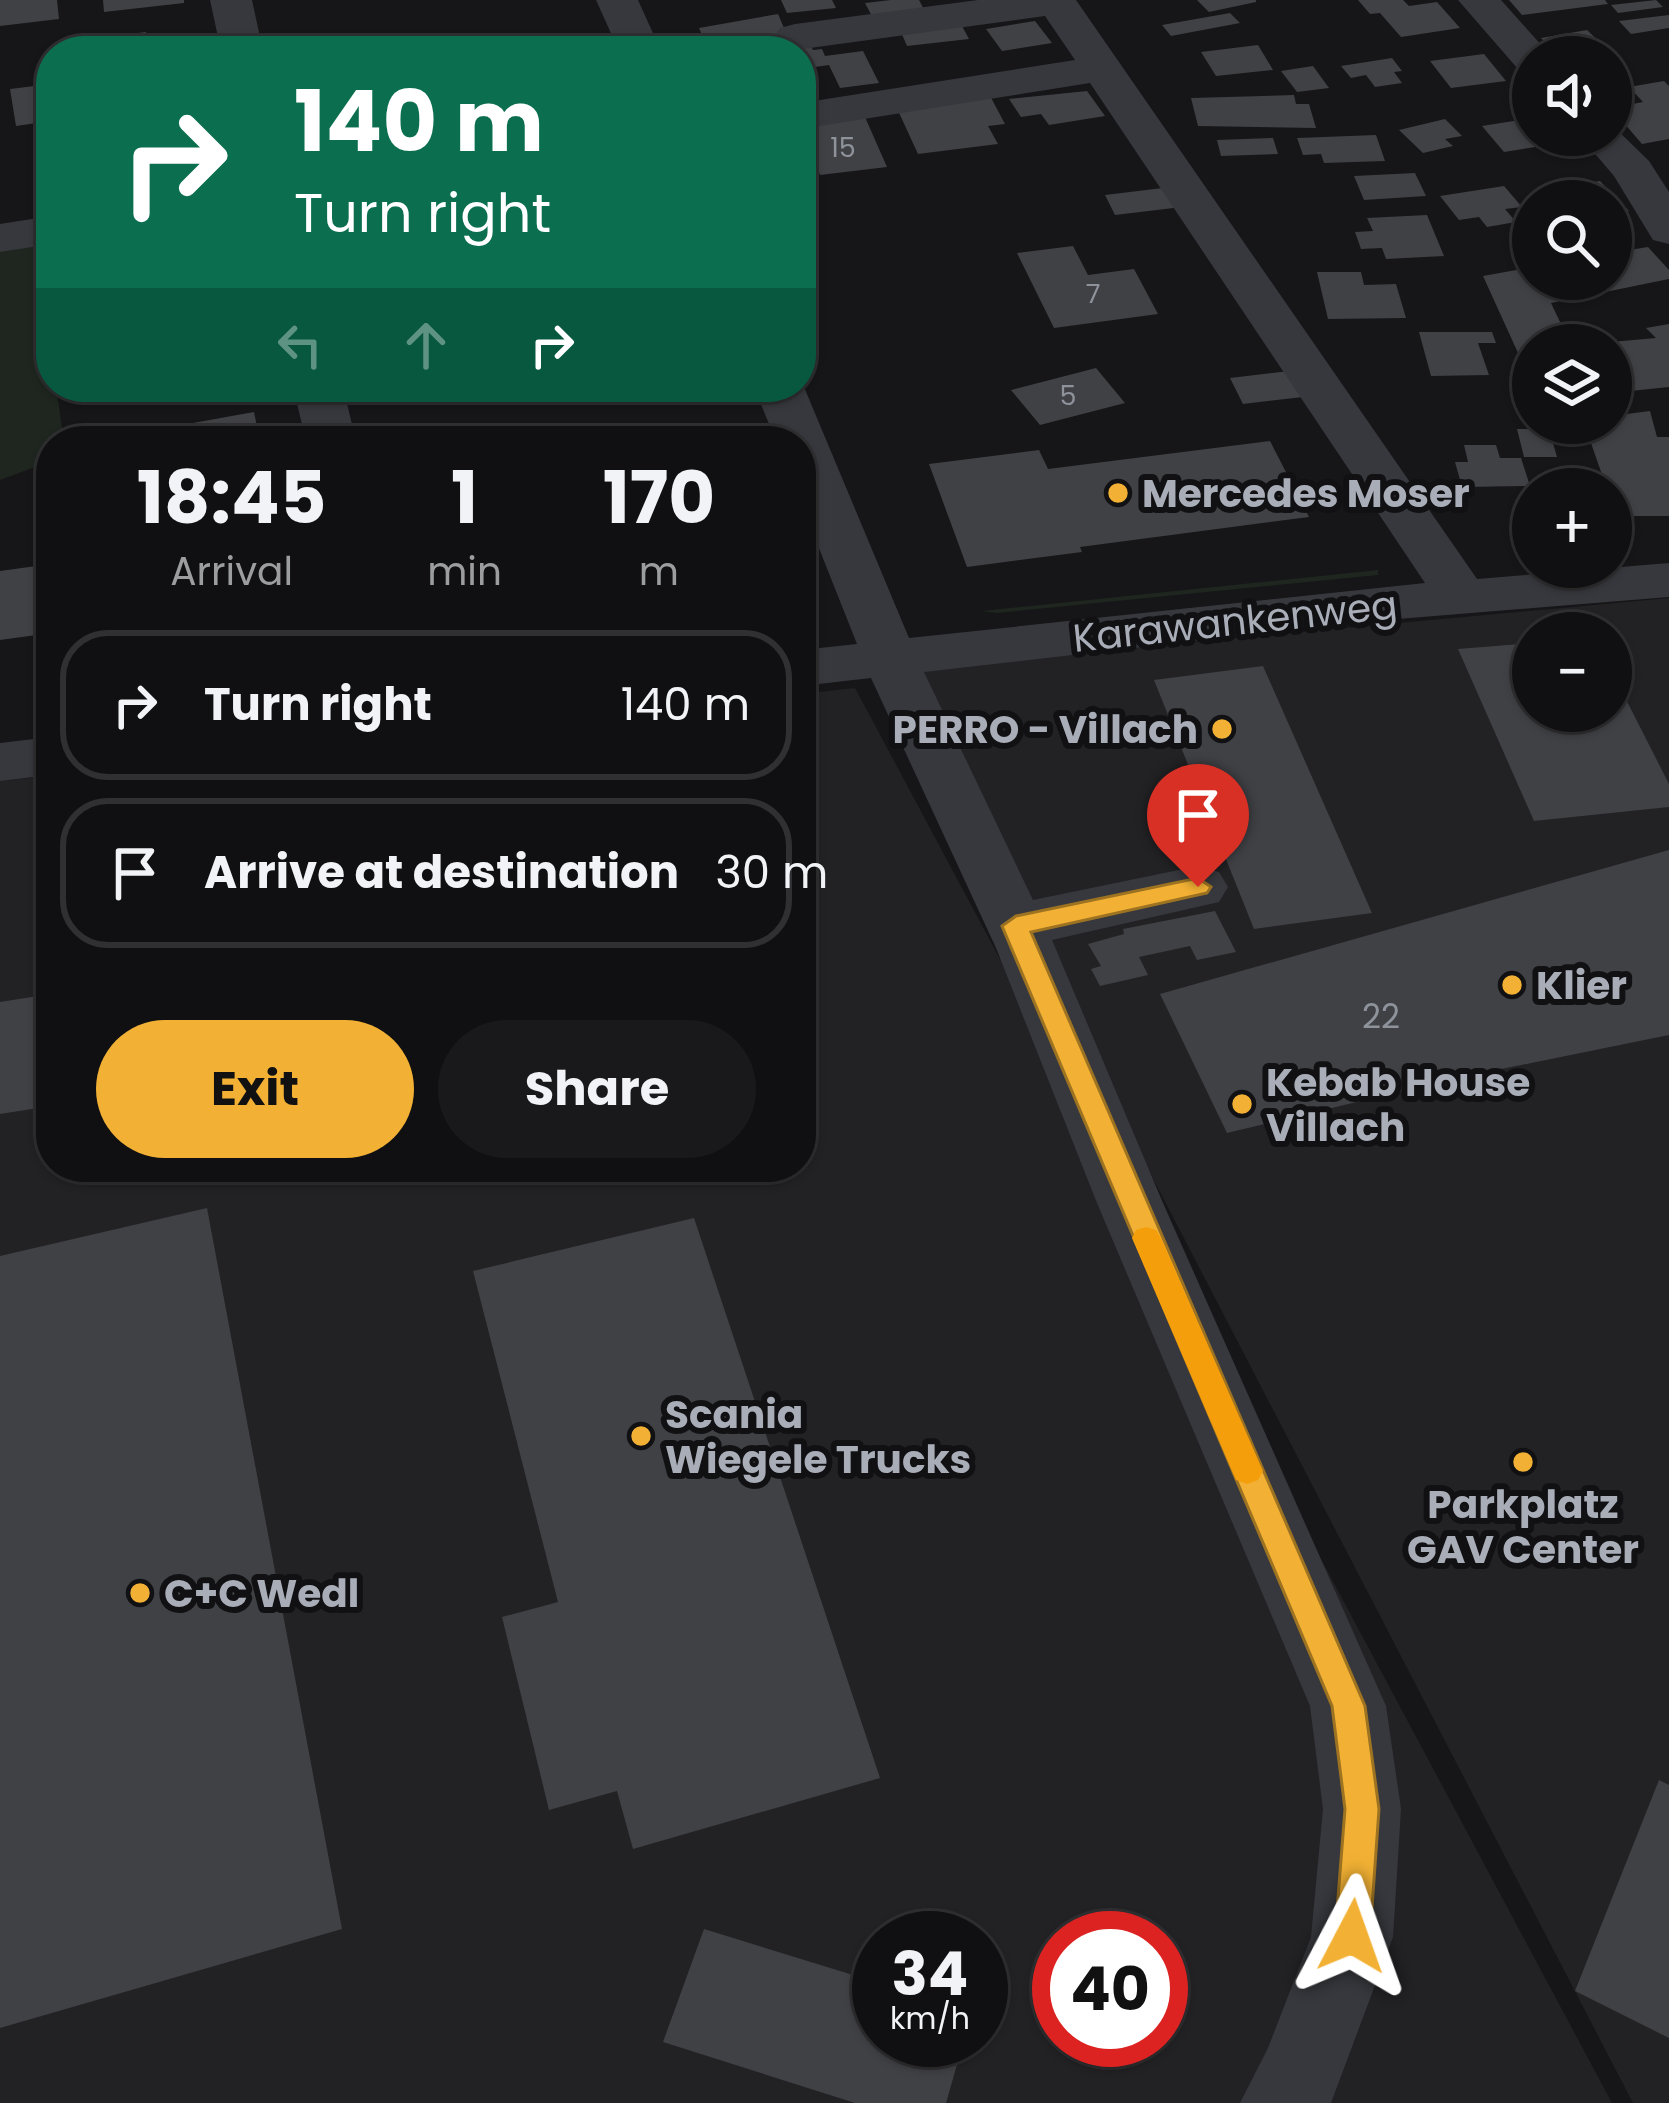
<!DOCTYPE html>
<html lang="en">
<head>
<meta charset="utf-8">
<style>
	:root { --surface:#101012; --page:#19191b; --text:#f1f3f6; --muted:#9c9d9f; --line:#303032; --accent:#f2b134 }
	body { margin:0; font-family:Poppins,sans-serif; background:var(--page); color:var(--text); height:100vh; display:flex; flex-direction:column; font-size:45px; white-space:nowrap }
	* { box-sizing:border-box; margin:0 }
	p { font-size:39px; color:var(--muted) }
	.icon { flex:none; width:66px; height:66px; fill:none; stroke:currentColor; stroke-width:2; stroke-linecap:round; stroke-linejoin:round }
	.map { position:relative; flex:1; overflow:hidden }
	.sheet { position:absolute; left:36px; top:426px; width:780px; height:756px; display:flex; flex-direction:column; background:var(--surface); border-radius:48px; box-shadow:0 3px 9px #0004,0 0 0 3px var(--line) }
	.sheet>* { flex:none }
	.top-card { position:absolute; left:36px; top:36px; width:780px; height:366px; border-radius:48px; box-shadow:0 3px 9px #0004,0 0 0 3px var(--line); background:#0b6e4f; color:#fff; overflow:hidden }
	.buttons { position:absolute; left:1512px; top:36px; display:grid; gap:24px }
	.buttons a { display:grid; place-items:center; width:120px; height:120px; border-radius:50%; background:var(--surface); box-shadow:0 3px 9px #0004,0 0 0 3px var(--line); font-size:60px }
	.speed { position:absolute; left:852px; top:1911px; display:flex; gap:24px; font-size:60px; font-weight:700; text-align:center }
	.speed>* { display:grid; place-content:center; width:156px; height:156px; border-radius:50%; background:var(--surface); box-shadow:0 3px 9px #0004,0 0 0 3px var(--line); line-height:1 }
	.speed small { font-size:30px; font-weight:400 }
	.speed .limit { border:18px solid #d22; background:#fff; color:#111 }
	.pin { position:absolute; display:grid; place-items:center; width:102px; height:102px; color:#fff; margin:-123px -51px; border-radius:50% 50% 50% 0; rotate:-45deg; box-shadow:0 0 12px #0007 }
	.pin .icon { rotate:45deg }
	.me { position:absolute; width:132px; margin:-66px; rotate:4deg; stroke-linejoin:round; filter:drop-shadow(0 0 9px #0008) }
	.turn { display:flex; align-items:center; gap:42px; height:252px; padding:0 60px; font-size:54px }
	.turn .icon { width:156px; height:156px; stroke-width:2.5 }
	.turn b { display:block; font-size:84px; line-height:102px }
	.lanes { display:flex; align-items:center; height:114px; padding:0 60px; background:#0003; justify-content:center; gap:60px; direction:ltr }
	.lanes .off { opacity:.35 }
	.eta { display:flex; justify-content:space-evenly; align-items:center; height:204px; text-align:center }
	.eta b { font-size:72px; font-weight:700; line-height:84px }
	.cta { display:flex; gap:24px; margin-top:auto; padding:24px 60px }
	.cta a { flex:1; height:138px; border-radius:72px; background:var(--accent); color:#111; font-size:48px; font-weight:700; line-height:138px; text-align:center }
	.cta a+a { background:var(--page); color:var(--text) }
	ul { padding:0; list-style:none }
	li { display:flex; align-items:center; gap:36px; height:150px; margin:0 24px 18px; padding:0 36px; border:6px solid var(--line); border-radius:48px }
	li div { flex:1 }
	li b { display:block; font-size:45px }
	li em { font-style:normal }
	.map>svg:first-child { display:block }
</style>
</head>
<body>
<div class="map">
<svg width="1669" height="2103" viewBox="0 0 1669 2103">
	<rect width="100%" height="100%" fill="#161618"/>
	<path fill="#222225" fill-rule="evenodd" d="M1669 598V2103H1633L889 670ZM1533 633H1611V711H1533Z
		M855 688 1612 2103H0V781L51 776V1167H801V694ZM879 1938H981V2040H879ZM1059 1938H1161V2040H1059Z"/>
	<path fill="#1e261f" d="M32 242 51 359V387H56L64 441H51V461L0 480V247Z
		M1378 570V575L997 613 982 611Z"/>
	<path fill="#404145" d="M0 0H57L59 19 0 26Z
		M103 0H184V3L104 12Z
		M781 0H832L836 8 787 13Z
		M891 0H919L926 13 874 20 865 3Z
		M1197 0H1256V2L1209 12Z
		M1358 0H1403L1409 6 1437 2 1460 28 1401 37 1380 13 1370 14Z
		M1509 0H1605L1608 4 1522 15Z
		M1656 0 1663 7 1618 13 1611 5Z
		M1230 13 1240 23 1171 36 1162 25Z
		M778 14 790 42 808 40 813 50 822 49 825 56 863 51 879 83 840 88 829 65 801 69V51L708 49 699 28Z
		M1669 15V28L1631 34 1619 21Z
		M1035 21 1052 43 1002 51 986 29Z
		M962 26 969 39 907 46 901 32Z
		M1587 30 1614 56 1560 57 1541 38Z
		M146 32 148 46 189 40 191 51H83L81 40Z
		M414 34 419 51H300V48Z
		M1258 45 1273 70 1216 76 1201 52Z
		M1484 54 1506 81 1451 88 1430 61Z
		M1392 58 1402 71 1394 72 1402 83 1375 87 1366 75 1351 78 1341 66Z
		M1313 66 1329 88 1297 92 1281 71Z
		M1664 81 1669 86V139L1642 144 1611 108 1643 102 1629 87Z
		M51 84V121L16 126 10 89Z
		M1087 91 1105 116 1049 125 1041 114 1021 117 1009 99Z
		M988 92 1005 124 988 126 998 144 918 154 895 104Z
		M1294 95 1296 104H1309L1316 128 1198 126 1191 98Z
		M865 117 887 167 820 175 801 124Z
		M1533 118V135H1561L1567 142 1504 152 1482 126Z
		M1445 119 1462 136 1445 139 1453 146 1423 153 1399 130Z
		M1376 135 1385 161 1324 163 1321 154 1303 155 1297 138Z
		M1273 138 1278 154 1221 156 1217 140Z
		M1415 173 1426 196 1364 200 1354 176Z
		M1600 181 1629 211 1611 214V201H1549L1540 192Z
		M1504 186 1522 207 1505 209 1516 222 1487 227 1479 217 1459 220 1440 196Z
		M1171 187 1182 207 1115 215 1105 195Z
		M1427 215 1444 256 1386 259 1382 248 1361 249 1355 232 1373 231 1367 218Z
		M1073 246 1088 275 1134 269 1158 314 1054 328 1017 253Z
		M1648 247 1669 270V279L1551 303 1571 345H1533V386L1483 276 1533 267V279H1611V253Z
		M1317 272H1361L1364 285 1396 284 1406 318 1328 319Z
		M1669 324V387L1611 393V342L1656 338 1646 328Z
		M1419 332H1492L1496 343H1478L1489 375 1431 376Z
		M1096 368 1125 403 1040 425 1011 390Z
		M1290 371 1303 397 1243 404 1230 378Z
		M490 387H564L565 391 493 401Z
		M1650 411 1657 437H1669V516H1616L1611 489H1607L1584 423H1611V416Z
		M254 412 260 441H197L193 423Z
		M567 429 571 441H530L528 435Z
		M1517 429H1549L1557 457H1524Z
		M1270 441 1309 517 1080 547 1082 552 967 567 929 464 1039 450 1048 469Z
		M1464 445H1496L1500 458H1521L1530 486 1462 487 1455 462H1468Z
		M51 564V633L0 640V571Z
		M1533 643V711H1611V670L1669 784V807L1534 821 1458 649Z
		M1263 666 1372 913 1254 929 1154 680Z
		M1669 850V1035L1457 1078 1227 1133 1160 994Z
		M1215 911 1236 952 1197 960 1190 946 1139 957 1148 975 1100 986 1091 969 1101 966 1088 944 1124 934 1123 929Z
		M51 994V1106L0 1114V1002Z
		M207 1208 342 1929 0 2028V1256Z
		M694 1218 880 1778 633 1849 617 1791 549 1810 502 1617 558 1602 473 1271Z
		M1659 1780 1669 1785V2038L1575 1991Z
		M704 1929 879 1983V2040H964L946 2103H855L663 2042Z"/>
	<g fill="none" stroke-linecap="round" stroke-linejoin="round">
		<path fill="#37383d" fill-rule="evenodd" d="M210 0H252L263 51H221Z
			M596 0H638L661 51H619Z
			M978 0H1076L1477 579 1669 563V597L1349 623 924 672 1033 900 1198 866 1219 872 1228 887 1219 902 1052 940 1163 1203 1386 1706 1401 1809 1393 1937 1331 2103H1240L1268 2048 1311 1937 1323 1809 1310 1706 1097 1203 996 948 871 678 801 686V650L857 644 801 503V441H776L754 387H801V383L804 387 909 638 1425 583 1090 83 801 129V103L1075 60 1045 16 795 50 780 46 774 37 780 28 795 24Z
			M1458 0H1501L1552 57H1533V73L1518 69Z
			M1611 124 1649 161 1669 192V244L1653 240 1614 176 1579 135H1611Z
			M51 216V244L0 252V224Z
			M293 387H343L356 441H306Z
			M51 737V775L0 781V743Z"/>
	</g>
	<path fill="#f2b134" stroke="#9d7322" stroke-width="3" d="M1198 878 1211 887 1207 893 1031 932 1365 1706 1379 1809 1370 1936 1365 1949 1352 1954 1340 1949 1335 1936 1345 1809 1332 1706 1002 926 1016 916Z"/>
	<path fill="#f59e0b" d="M1146 1227 1156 1230 1161 1238 1263 1471 1258 1480 1247 1484 1236 1480 1232 1471 1132 1238 1136 1230Z"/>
	<g fill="#f2b134" stroke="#111113" stroke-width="4.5">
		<circle cx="1118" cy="493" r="12"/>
		<circle cx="1222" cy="729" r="12"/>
		<circle cx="1512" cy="985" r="12"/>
		<circle cx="1242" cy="1104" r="12"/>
		<circle cx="641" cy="1436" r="12"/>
		<circle cx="1523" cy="1462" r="12"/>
		<circle cx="140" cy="1593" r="12"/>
	</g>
	<g text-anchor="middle" stroke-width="12" stroke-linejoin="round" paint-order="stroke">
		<g font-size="27" fill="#8e929b">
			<text x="843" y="157">15</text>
			<text x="1093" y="303">7</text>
			<text x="1068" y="405">5</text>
		</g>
		<g font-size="33" fill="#8e929b">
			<text x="1381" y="1028">22</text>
		</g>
		<g font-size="39" font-weight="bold" fill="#a8adb8" stroke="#111113" text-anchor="start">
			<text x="1142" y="507">Mercedes Moser</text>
			<text x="1198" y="743" text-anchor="end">PERRO - Villach</text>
			<text x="1536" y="999">Klier</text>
			<text x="1266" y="1096">Kebab House<tspan x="1266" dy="45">Villach</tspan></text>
			<text x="665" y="1428">Scania<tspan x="665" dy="45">Wiegele Trucks</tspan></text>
			<text x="1523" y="1518" text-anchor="middle">Parkplatz<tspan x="1523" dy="45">GAV Center</tspan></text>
			<text x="164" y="1607">C+C Wedl</text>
		</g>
		<g font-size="39" fill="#a8adb8" stroke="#111113">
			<text transform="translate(1235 621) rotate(-6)" y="14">Karawankenweg</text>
		</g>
	</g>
</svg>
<div class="buttons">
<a><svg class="icon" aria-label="sound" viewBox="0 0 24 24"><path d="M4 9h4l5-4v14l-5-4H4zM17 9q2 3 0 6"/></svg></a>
<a><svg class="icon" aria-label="search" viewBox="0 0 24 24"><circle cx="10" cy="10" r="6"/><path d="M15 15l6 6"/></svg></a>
<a><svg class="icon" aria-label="layers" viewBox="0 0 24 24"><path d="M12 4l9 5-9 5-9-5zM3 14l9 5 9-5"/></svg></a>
<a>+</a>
<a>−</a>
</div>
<div class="speed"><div>34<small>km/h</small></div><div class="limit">40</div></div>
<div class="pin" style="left:1198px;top:887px;background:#d93025"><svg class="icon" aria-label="arrive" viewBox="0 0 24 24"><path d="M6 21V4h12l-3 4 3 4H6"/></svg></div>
<svg class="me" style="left:1352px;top:1936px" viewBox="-20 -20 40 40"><path d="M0-17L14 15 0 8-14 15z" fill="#f2b134" stroke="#fff" stroke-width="4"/></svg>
<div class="top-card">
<div class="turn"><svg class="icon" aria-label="right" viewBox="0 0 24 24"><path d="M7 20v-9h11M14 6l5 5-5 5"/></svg><div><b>140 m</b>Turn right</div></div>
<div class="lanes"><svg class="icon off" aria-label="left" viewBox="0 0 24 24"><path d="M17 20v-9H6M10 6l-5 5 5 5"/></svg><svg class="icon off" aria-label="ahead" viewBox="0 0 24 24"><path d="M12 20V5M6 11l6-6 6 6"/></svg><svg class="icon" aria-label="right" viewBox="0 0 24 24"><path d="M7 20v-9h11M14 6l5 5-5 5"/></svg></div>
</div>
<section class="sheet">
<div class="eta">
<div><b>18:45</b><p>Arrival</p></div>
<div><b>1</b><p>min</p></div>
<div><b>170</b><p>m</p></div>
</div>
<ul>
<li><svg class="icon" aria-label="right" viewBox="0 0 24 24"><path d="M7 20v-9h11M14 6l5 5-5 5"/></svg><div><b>Turn right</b></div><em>140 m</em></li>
<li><svg class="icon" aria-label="arrive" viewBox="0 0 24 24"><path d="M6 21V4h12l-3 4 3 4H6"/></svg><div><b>Arrive at destination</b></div><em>30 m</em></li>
</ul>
<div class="cta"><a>Exit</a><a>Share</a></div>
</section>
</div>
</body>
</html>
